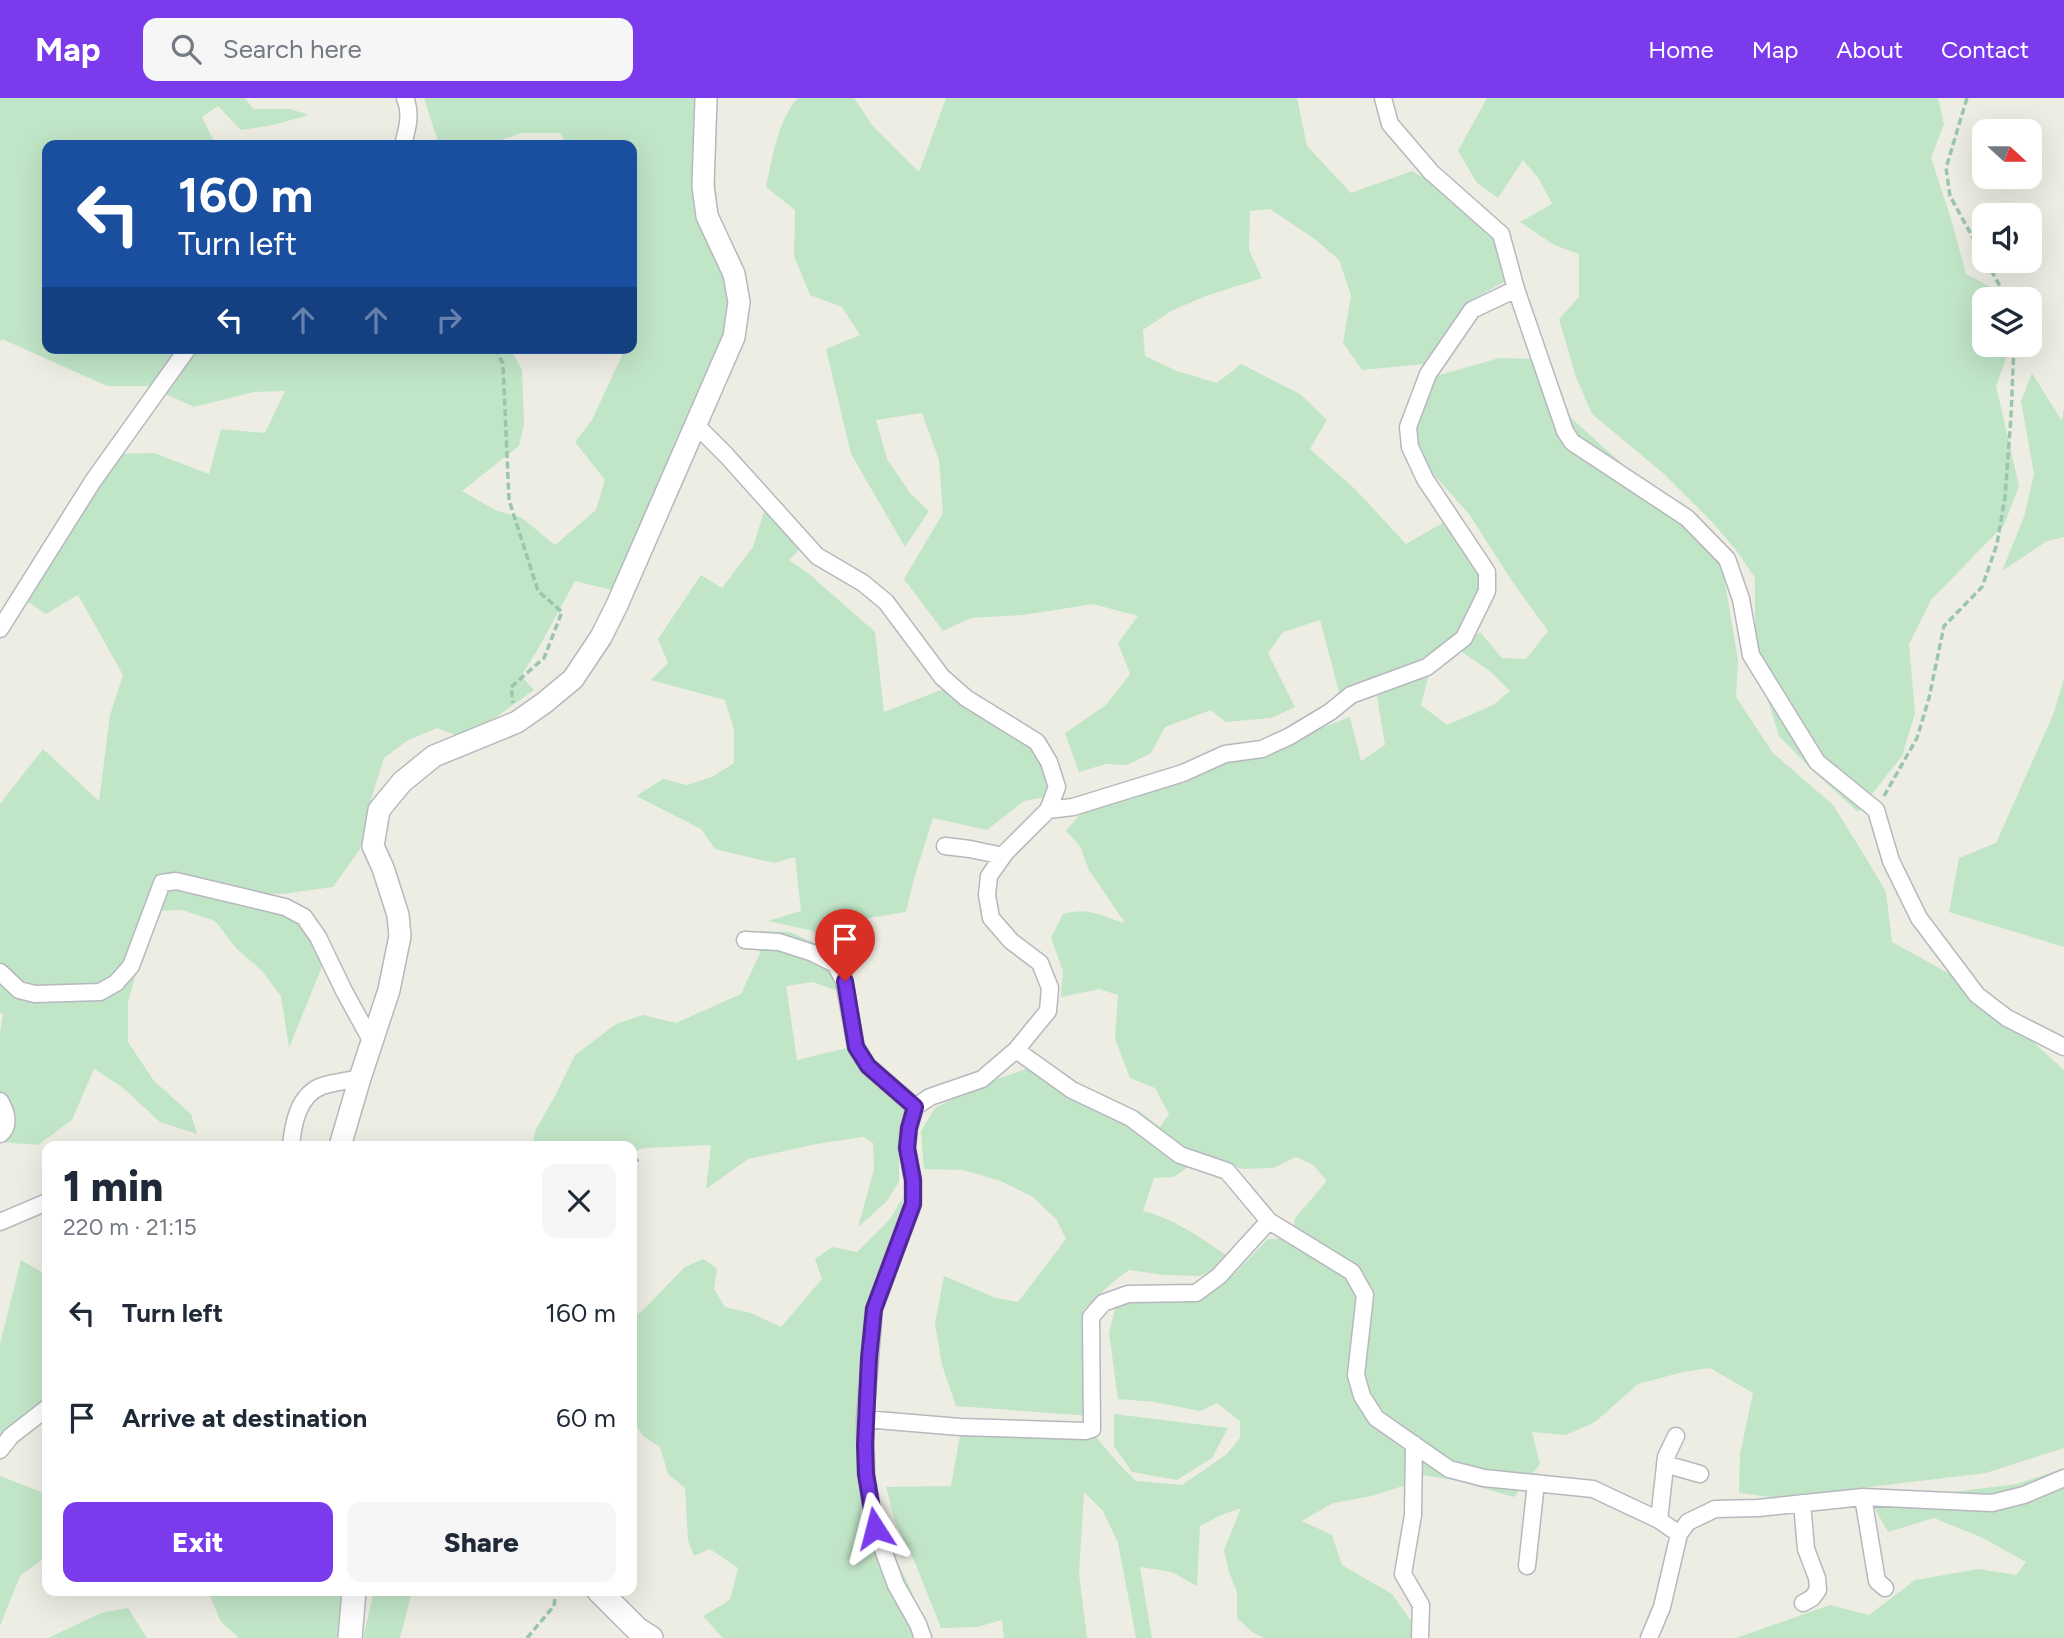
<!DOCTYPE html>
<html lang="en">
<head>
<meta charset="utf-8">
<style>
	:root { --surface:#fff; --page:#f6f6f7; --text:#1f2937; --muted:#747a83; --accent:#7c3aed }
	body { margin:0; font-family:Figtree,sans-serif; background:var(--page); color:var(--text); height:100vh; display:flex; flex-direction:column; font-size:26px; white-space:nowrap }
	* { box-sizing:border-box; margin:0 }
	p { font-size:23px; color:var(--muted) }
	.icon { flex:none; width:38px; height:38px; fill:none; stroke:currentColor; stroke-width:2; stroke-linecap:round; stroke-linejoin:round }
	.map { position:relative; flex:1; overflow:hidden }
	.details { position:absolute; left:42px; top:1043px; width:595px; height:455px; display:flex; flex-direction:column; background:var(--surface); border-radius:14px; box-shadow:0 7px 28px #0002 }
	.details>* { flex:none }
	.banner { position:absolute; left:42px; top:42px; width:595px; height:214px; border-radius:14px; box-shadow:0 7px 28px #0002; background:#1a4fa0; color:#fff; overflow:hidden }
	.needle { width:46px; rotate:111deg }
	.buttons { position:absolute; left:1972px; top:21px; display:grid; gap:14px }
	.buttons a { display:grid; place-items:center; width:70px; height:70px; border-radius:14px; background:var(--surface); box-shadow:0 7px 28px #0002; font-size:35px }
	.pin { position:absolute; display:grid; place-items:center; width:60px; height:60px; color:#fff; margin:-72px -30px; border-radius:50% 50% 50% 0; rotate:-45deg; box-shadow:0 0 7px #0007 }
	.pin .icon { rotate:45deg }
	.me { position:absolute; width:77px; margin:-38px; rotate:351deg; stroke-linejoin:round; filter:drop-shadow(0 0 5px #0008) }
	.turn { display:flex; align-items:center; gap:24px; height:147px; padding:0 21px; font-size:32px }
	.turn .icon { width:91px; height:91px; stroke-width:2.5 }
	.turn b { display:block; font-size:49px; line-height:60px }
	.lanes { display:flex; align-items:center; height:66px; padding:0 21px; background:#0003; justify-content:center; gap:35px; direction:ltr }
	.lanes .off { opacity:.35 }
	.round { display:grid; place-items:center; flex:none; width:74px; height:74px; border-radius:14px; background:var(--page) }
	.summary { display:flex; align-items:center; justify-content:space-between; height:119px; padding:0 21px }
	h1 { font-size:42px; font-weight:800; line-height:52px }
	.button { display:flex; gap:14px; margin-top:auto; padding:14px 21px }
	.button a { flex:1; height:80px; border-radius:14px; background:var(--accent); color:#fff; font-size:28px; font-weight:800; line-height:80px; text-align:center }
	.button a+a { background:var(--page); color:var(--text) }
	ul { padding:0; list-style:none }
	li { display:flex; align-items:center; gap:21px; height:105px; padding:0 21px }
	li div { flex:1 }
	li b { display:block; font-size:26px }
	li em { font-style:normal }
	header { display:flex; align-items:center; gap:42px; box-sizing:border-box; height:98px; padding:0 35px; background:var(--accent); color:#fff }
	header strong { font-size:33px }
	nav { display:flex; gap:38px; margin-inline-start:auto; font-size:24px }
	.search { width:490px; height:63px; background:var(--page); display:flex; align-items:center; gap:18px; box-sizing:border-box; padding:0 24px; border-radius:14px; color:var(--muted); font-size:26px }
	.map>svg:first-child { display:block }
</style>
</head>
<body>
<header>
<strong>Map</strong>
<div class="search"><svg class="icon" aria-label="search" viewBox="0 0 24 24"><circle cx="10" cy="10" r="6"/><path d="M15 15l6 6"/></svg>Search here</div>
<nav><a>Home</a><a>Map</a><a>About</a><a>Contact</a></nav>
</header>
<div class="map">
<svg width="2064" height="1540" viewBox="0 0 2064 1540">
	<rect width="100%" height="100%" fill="#eeede4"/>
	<path fill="#c1e5c7" d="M0 0H245L253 11H290L309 17 273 27 241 32 218 8 202 19 216 47H47V250H510L522 272 524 326 519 348 462 393 495 412 522 420 555 447 596 412 605 382 575 344 592 322 623 255 622 250H632V47H567L560 35H522L487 47H439L424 0H699L711 35 722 159 737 211 616 493 575 483 538 551 521 578 534 592 465 641 437 630 408 642 384 660 372 698 360 751 333 789 282 796 253 795 276 815 300 818 326 833 327 856 289 950 281 898 261 872 236 850 215 823 182 812 154 813 128 904V944L154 983 191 1016 197 1036 160 1024 122 989 94 971 72 1022 38 1047 0 1044V935L3 916 0 915V706L43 651 99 703 110 617 123 577 78 497 46 516 27 503 115 356 154 355 209 376 221 331 265 335 285 293 254 294 194 309 148 288H107L2 241 0 244Z
		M798 0H854L872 27 919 74 946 0H1297L1307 48 1351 95 1412 73 1452 95 1486 126 1514 178 1474 201 1434 265 1362 272 1343 245 1351 197 1339 162 1316 142 1270 111 1250 113 1249 152 1262 180 1206 198 1171 213 1143 232 1145 258 1177 273 1217 285 1241 266 1300 296 1327 322 1310 351 1356 392 1406 446 1455 418 1482 460 1479 512 1446 545 1391 580 1342 605 1320 522 1283 534 1268 555 1295 609 1271 620 1225 624 1211 612 1165 629 1151 655 1127 667 1106 666 1079 674 1065 635 1106 607 1130 576 1118 545 1138 518 1093 506 1023 517 971 520 943 533 904 481 943 415 939 362 922 315 876 322 887 361 910 395 929 413 905 449 851 356 826 251 860 237 842 209 810 197 794 158 795 112 766 89C772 62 778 21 798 0Z
		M1487 0H1938L1944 26 1931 60 1952 124 1966 176 2000 194 2002 201H1984V247H2011L1996 288 2019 388 2004 427 1931 502 1909 546 1915 615 1902 658 1858 714 1813 673 1779 638 1763 587 1755 531V480L1736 452 1713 425 1663 375 1592 316 1576 279 1559 221 1579 199V156L1554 147 1520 124 1552 106 1539 81 1523 62 1498 100 1477 85 1458 53Z
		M1499 260 1542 261 1571 320 1639 381 1721 461 1738 562 1736 599 1773 655 1833 707 1863 755 1886 794 1892 844 1970 887 2064 972V1350L1986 1375 1778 1400 1739 1395 1740 1356 1753 1295 1710 1270 1683 1274 1638 1286 1595 1324 1566 1337 1532 1334 1540 1366 1514 1399 1454 1382 1416 1376 1409 1386 1372 1398 1333 1405 1302 1423 1332 1437 1342 1467 1392 1496 1421 1537 1412 1540H1264L1252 1534 1237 1520V1494L1229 1474 1224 1452 1241 1410 1221 1417 1200 1428 1197 1488 1172 1474 1140 1469 1152 1540H1136L1118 1445 1103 1413 1084 1394 1079 1475 1087 1540H1004L1002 1522 977 1529 941 1530 916 1467 895 1424 886 1389 951 1388 961 1332 1095 1338 1118 1365 1136 1383 1182 1387 1227 1356 1240 1340V1323L1217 1305 1200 1313 1154 1304 1118 1301 1109 1235 1116 1208 1144 1197 1196 1194 1233 1177 1268 1141 1292 1140 1295 1120 1327 1083 1313 1067 1296 1059 1273 1070 1242 1071 1205 1057 1174 1079 1154 1080 1143 1113C1178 1122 1204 1142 1233 1162L1200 1178 1164 1177 1129 1172 1113 1184 1083 1212 1091 1318 956 1308 942 1267 935 1226 944 1178 996 1200 1018 1204 1066 1141 1056 1121 1033 1099 1001 1083 963 1072 924 1071 921 1033 935 1010 980 987 1026 971 1043 974 1092 997 1139 1013 1160 1029 1169 1016 1155 990 1130 980 1115 941 1118 897 1099 891 1061 899 1063 873 1051 840 1063 816C1090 808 1101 819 1125 825L1089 772 1080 748 1066 733 1093 700 1204 664 1237 646H1255L1311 634 1350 619 1361 663 1385 647 1377 598 1430 572 1421 607 1447 627 1493 607 1510 593 1491 574 1459 552 1480 534 1502 560 1526 561 1548 533 1512 483 1469 416 1433 376 1414 337 1426 281Z
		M2032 275 2062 323 2064 309V439L2047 443 2002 473 2024 419 2034 376 2021 303Z
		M768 401 809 442 789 462 809 476 875 534 884 614 954 587 1044 645 1050 698 1024 703 987 732 933 720 913 784 906 814 851 823 841 845 809 832 768 823 801 813 795 759 774 765 715 751 701 731 636 698 663 681 687 687 712 679 734 665V632L725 602 651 582 668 565 658 541 701 477 722 490 753 449Z
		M2064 580V849L1949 814 1959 760 1996 745 2053 617Z
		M761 833 790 834 833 853 853 854 852 886 835 892 813 884 786 888 797 962 859 947 897 985 905 1012 899 1033V1084L886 1104 858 1129 874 1071 873 1045 863 1039 816 1046 748 1061 706 1091 711 1047 644 1050 632 1054V1048H533L535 1033 555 998 575 957 616 926 643 917 676 925 741 896 760 855 752 836Z
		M903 1099 899 1141 870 1206 858 1287 860 1384 909 1488 931 1540H723L703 1518 730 1502 738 1470 710 1451 694 1458 688 1443 685 1390 668 1376 660 1349 643 1338 632 1321V1220L641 1214 685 1169 703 1161 717 1170 714 1191 725 1209 751 1215 781 1229 822 1181 815 1161 832 1149 857 1154 891 1120Z
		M21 1162 47 1177V1301L0 1342V1246Z
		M1114 1316 1228 1330 1212 1360 1177 1382 1132 1374 1114 1348Z
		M2064 1370V1540H1736L1830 1507 1869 1517 1915 1482 1979 1471 2016 1477 2026 1464 1983 1440 1934 1420 1888 1434 1871 1404 2017 1386Z
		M0 1378 47 1396V1458L20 1478 0 1528Z
		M208 1493H345L337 1540H239L221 1524Z
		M374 1493H412L400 1540H363Z
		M128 1510 147 1540H48L101 1515Z"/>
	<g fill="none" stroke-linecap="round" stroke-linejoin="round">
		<defs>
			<path id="minor" d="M1383 0 1390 26 1431 74 1501 136 1516 191 1565 333 1572 344 1687 420 1727 461 1741 501 1751 557 1817 664 1876 712 1891 763 1919 820 1977 897 2007 920 2064 949
				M403 47C407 32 412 15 405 0
				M697 328 726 357 817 458 863 485 886 504 942 579 966 600 1037 644 1049 664 1057 689 1048 712 1006 754 989 778 987 797 991 820 1011 843 1040 865 1050 890 1048 913 1016 952 982 981 930 999 915 1009 909 1030 907 1050 913 1082V1106L874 1211 865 1321 866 1376 875 1430 896 1487 918 1526 923 1540
				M0 531 93 383 188 250
				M1048 712 1073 709 1183 675 1225 656 1262 651 1290 638 1330 614 1351 597 1427 569 1464 540 1487 493V474L1425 381 1410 349 1408 329 1428 276 1472 212 1516 191
				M945 748 970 751 1003 758
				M745 842 779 844 813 855 835 866 844 883 856 949 868 968 915 1009
				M0 874 19 892 35 896 100 894 116 885 131 868 162 785 176 783 285 809 304 819 318 839 344 893 372 944
				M1016 952 1072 992 1131 1020 1180 1057 1227 1073 1269 1123 1352 1174 1365 1197 1356 1277 1362 1298 1376 1320 1449 1371 1484 1380 1593 1391 1659 1422 1679 1436
				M0 1003C6 1013 11 1028 0 1036
				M291 1048C293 1026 298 997 322 988 334 984 347 983 360 980
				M0 1124 47 1104
				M865 1321 960 1329 1085 1333 1092 1331 1091 1219 1103 1205 1128 1196 1196 1195 1219 1178 1269 1123
				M1414 1346 1413 1417 1403 1476 1421 1507 1420 1540
				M0 1352 11 1338 47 1310
				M1665 1366 1700 1376
				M1863 1399 1877 1483 1885 1490
				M1802 1405 1806 1451 1817 1480 1818 1492 1812 1500 1803 1505
				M1659 1422 1666 1359 1676 1338
				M1527 1468 1536 1385
				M1649 1540 1662 1509 1679 1436 1688 1424 1715 1411 1758 1410 1863 1399 1992 1405 2024 1397 2064 1380"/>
			<path id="tertiary" d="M340 1048 360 980 389 892 400 838 398 817 383 770 373 748 379 712 402 684 434 658 517 624 544 605 573 581 601 539 617 507 734 239 739 204 734 176 707 118 703 88 706 1"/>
			<path id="secondary" d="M599 1493 637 1531 651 1540
				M350 1540 354 1493"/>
		</defs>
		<use href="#minor" stroke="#b6b8bd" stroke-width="19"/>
		<use href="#tertiary" stroke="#b6b8bd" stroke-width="24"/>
		<use href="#secondary" stroke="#b7b9bf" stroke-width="26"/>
		<path stroke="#9ac5ae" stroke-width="3.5" stroke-dasharray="7 3.5" stroke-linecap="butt" d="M1967 0 1946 70 1950 98 1984 160
			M1986 163 2007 201
			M495 250 503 266 509 402 538 493 562 514 544 560 511 589 513 605
			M1884 698 1917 640 1929 600 1944 528 1982 489 1997 446 2005 399 2011 318 2014 247
			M632 1064 641 1061
			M527 1540 554 1508 556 1493"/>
		<use href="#minor" stroke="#fff" stroke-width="16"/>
		<use href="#tertiary" stroke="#fff" stroke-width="21"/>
		<use href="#secondary" stroke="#fff" stroke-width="23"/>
	</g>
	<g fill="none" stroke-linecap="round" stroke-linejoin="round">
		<defs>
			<path id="route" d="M845 883 856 949 868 968 915 1009 909 1030 907 1050 913 1082V1106L874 1211 869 1260 865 1347 866 1376 875 1430"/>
		</defs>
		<use href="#route" stroke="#51269a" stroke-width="18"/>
		<use href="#route" stroke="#7c3aed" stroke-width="12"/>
	</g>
</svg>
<div class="buttons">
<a><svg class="needle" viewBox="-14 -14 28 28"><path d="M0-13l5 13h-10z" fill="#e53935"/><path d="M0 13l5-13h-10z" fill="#747a83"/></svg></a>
<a><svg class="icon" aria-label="sound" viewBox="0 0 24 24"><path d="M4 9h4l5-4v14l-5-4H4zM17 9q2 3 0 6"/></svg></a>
<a><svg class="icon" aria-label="layers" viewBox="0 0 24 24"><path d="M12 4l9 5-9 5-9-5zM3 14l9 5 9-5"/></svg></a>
</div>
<div class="pin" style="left:845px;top:883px;background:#d93025"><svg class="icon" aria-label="arrive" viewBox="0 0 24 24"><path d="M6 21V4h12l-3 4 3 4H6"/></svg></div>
<svg class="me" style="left:875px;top:1430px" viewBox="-20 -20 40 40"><path d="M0-17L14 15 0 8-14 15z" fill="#7c3aed" stroke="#fff" stroke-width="4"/></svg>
<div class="banner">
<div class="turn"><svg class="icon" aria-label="left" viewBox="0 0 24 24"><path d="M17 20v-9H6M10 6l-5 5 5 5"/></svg><div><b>160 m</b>Turn left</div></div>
<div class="lanes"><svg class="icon" aria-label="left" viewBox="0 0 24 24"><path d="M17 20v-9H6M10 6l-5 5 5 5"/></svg><svg class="icon off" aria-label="ahead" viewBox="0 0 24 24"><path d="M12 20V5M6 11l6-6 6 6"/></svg><svg class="icon off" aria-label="ahead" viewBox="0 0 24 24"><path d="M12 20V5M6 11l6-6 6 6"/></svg><svg class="icon off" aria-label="right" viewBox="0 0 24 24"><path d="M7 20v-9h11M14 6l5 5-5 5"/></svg></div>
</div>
<section class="details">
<div class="summary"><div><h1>1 min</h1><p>220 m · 21:15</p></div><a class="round"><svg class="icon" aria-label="close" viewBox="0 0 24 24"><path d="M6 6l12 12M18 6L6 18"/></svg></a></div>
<ul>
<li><svg class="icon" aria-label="left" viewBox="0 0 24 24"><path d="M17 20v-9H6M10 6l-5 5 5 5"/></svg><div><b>Turn left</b></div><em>160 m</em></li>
<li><svg class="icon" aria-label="arrive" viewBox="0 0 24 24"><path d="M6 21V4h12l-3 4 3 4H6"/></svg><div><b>Arrive at destination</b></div><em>60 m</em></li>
</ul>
<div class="button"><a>Exit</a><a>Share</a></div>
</section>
</div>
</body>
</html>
